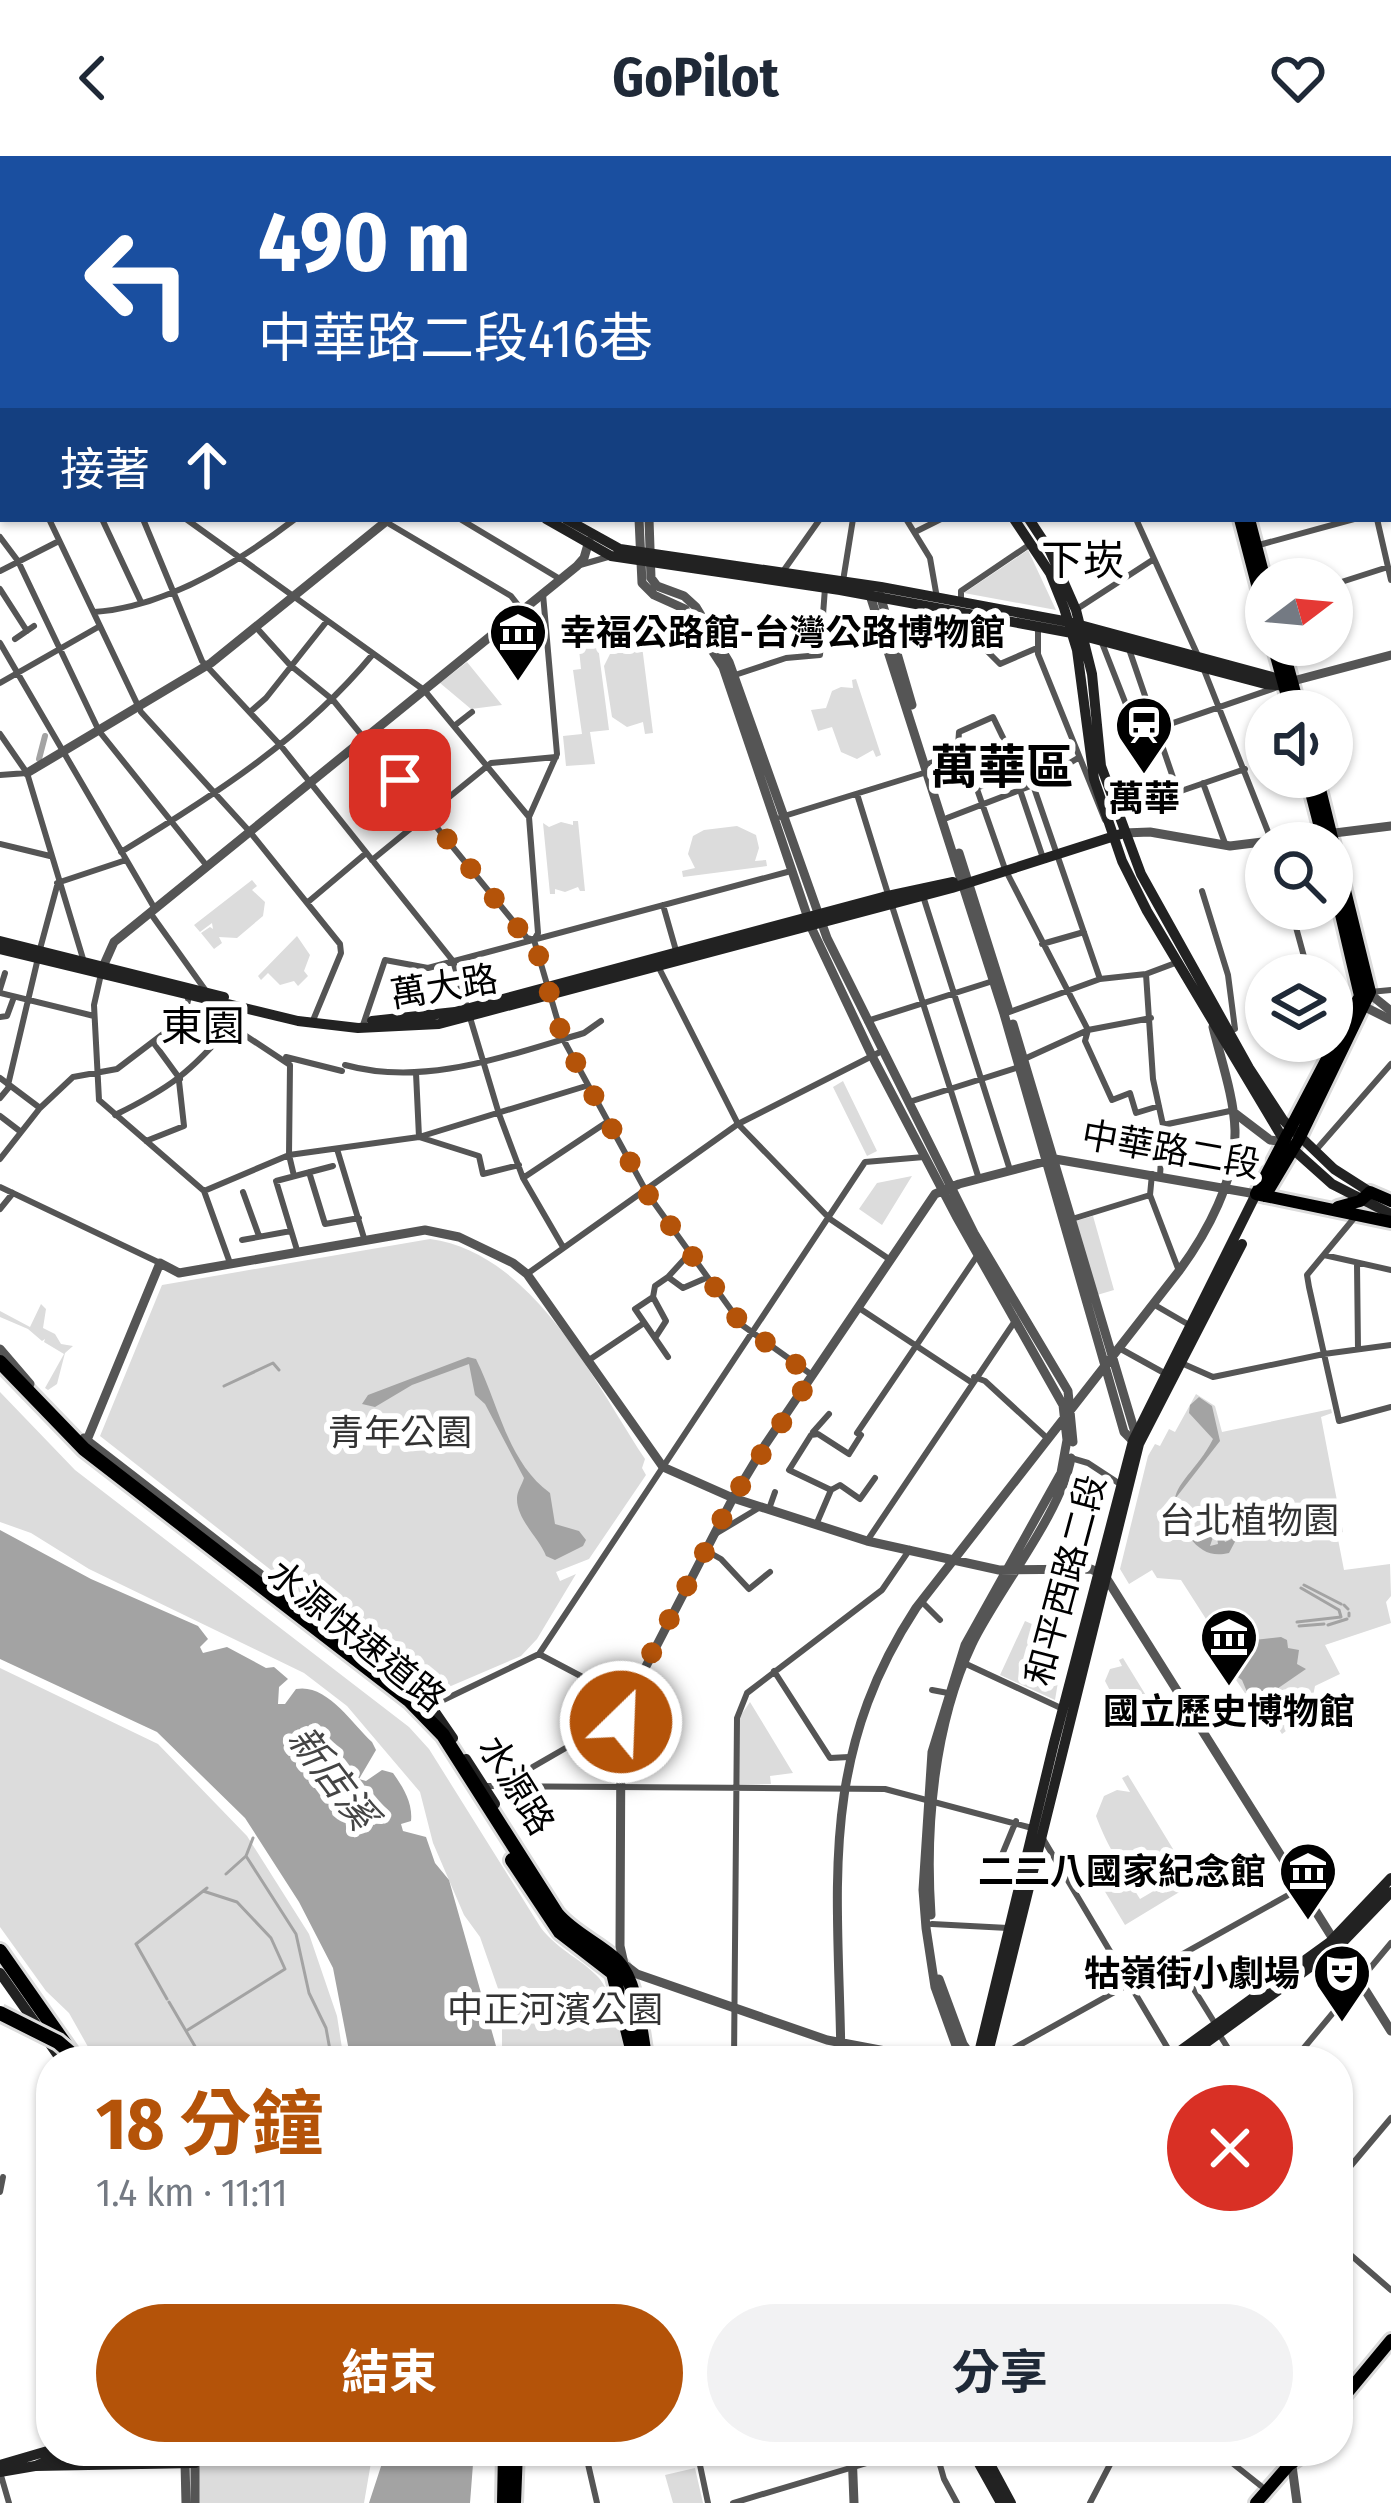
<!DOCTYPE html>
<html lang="zh-TW">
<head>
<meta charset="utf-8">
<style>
	:root { --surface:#fff; --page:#f2f2f3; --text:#1f2937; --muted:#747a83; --accent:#b45309 }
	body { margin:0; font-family:"Fira Sans Condensed","Noto Sans TC",sans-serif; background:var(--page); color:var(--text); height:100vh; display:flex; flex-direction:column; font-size:45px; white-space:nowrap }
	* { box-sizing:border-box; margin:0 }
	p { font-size:39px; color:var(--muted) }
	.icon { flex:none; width:66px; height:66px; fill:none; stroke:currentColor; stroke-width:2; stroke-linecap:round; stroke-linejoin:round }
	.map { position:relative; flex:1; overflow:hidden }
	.side { position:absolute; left:36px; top:1890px; width:1317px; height:420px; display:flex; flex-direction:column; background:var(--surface); border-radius:48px; box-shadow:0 3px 9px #0004 }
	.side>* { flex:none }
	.banner { position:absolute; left:0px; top:0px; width:1392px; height:366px; box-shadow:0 3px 9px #0004; background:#1a4fa0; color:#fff; overflow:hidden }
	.needle { width:78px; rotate:74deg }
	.fabs { position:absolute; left:1245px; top:402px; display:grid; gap:24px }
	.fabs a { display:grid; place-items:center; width:108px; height:108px; border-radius:50%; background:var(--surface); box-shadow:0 3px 9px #0004; font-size:60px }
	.pin { position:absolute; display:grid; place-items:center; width:102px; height:102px; color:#fff; margin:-51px; border-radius:24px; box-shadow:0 6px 18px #0006 }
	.me { position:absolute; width:132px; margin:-66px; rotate:24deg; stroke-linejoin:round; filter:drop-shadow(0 0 9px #0008) }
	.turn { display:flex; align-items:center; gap:42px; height:252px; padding:0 60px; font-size:54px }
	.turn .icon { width:156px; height:156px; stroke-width:2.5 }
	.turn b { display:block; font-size:84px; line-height:102px }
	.then { display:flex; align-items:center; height:114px; padding:0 60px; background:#0003; gap:24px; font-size:45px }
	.round { display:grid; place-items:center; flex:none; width:126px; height:126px; border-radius:63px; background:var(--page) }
	.head { display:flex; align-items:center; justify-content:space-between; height:204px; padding:0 60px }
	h1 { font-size:72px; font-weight:700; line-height:90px; color:var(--accent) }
	.action { display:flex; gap:24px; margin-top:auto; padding:24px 60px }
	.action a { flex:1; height:138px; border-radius:72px; background:var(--accent); color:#fff; font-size:48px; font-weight:700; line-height:138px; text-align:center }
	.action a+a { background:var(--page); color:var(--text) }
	header { display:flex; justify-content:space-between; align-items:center; height:156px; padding:0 60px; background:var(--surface); font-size:54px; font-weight:700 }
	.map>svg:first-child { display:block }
</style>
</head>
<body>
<header><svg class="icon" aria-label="back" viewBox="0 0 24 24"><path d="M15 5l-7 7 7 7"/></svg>GoPilot<svg class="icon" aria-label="heart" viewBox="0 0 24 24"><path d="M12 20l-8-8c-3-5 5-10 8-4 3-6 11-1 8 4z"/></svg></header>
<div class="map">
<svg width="1391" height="2347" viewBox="0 0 1391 2347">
	<rect width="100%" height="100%" fill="#fff"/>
	<path fill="#dcdcdc" d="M1028 394 1056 454 964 437Z
		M641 482 653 577 645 578 643 566 627 571 612 561 604 510 613 492 634 491 633 483Z
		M598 490 609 574 590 576 595 608 566 610 563 580 582 578 573 514 581 513 579 493Z
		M467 506 502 549 471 553 440 527Z
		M856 523 881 599 876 601 873 594 857 603 841 596 832 571 818 575 811 554 826 552 832 535 841 531 853 532 852 524Z
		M573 665H578L585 735H580L578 731 565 736 555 733V738H550L543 667 549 671 561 666 573 669Z
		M737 670 756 679 759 692 755 705 766 704 767 710 683 721 682 715 695 712 688 698 693 680 704 674Z
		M252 724 257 730 252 734 265 746 263 760 237 782 219 781 222 787 214 793 201 777 210 771 213 773 212 767 200 776 194 769Z
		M297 780 310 799 304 815 308 820 298 830 294 825 280 829 268 817 261 824 258 820Z
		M843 925 877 995 867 1000 833 931Z
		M912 1020 882 1069 859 1053 877 1027Z
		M1093 1060 1114 1134 1097 1139 1076 1065Z
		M430 1083C533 1097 593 1224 645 1303L642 1312 646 1319 589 1403 556 1416 560 1425 576 1418 537 1483 521 1500 437 1536 427 1528 423 1533 100 1280 162 1129Z
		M41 1148 46 1153 43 1172 55 1178 61 1188 73 1190 65 1197 57 1228 48 1234 45 1232 64 1198 44 1186 45 1183 42 1185 28 1173 0 1161V1155L30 1171Z
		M0 1236 75 1314 409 1571 429 1593 541 1772C559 1795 583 1804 599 1822 615 1841 618 1881 625 1905H502V1844L480 1781 464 1759 433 1687 420 1636 347 1550 304 1517 89 1413 31 1377 0 1366Z
		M1196 1238 1215 1250 1222 1276 1331 1253 1332 1257 1321 1261 1343 1376 1337 1378 1344 1414 1390 1408 1391 1440 1386 1446 1391 1467 1325 1489 1340 1518 1315 1530 1313 1540 1304 1541 1303 1562 1282 1578 1270 1560 1255 1567 1249 1557 1251 1546 1232 1518 1218 1514 1213 1502 1222 1488 1181 1424 1157 1422 1152 1414 1129 1428 1120 1413 1148 1300 1155 1288 1160 1290 1169 1273 1175 1276Z
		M1025 1465 1041 1472 1030 1511 1059 1520 1055 1544 1000 1519Z
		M1123 1502 1150 1546 1130 1557 1118 1550 1105 1525 1110 1513 1122 1510 1119 1504Z
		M0 1512 158 1588 247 1680 309 1778 337 1860 344 1905H96L69 1857 46 1835 0 1771Z
		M750 1546 793 1617 770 1620 771 1628 739 1629V1562Z
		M1128 1619 1187 1716 1181 1719 1174 1709 1168 1726 1179 1720 1186 1732 1125 1769 1098 1724 1120 1711 1140 1743 1157 1733C1127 1731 1106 1687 1096 1660L1104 1640 1117 1634 1130 1636 1122 1622Z
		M195 2295H373L364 2347H196Z
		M695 2312 703 2347H673L665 2319Z"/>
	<path fill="#a3a3a3" d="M468 1201 476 1203C499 1249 507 1305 550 1337L555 1368 579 1375 586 1384 583 1390 555 1404 546 1400C540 1383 516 1363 517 1342 517 1335 522 1329 524 1322L485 1248 475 1239 469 1208 412 1229 375 1251 362 1248 368 1239Z
		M1199 1241 1212 1250 1220 1285 1175 1343C1175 1361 1188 1369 1198 1382L1213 1381 1210 1390 1218 1388 1216 1375H1221L1225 1386 1238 1380 1229 1397C1212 1401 1201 1396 1189 1381 1154 1334 1190 1328 1213 1283L1189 1257 1190 1249Z
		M0 1374 91 1423 198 1470 208 1483 200 1491 203 1497 227 1491 266 1512 274 1511 288 1523 279 1531 278 1548H285L296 1533C326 1527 351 1566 372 1586L376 1594 359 1623 366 1625 382 1614 393 1617C403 1631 413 1647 411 1665L401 1668 403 1675 426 1681 435 1707 449 1724 496 1890 493 1905H351L333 1812 299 1746 245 1662 157 1576 0 1503Z
		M1281 1481 1287 1484 1288 1492 1299 1494 1297 1508 1306 1513 1274 1535H1258L1250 1543 1242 1524 1216 1506 1217 1497H1225L1228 1487Z
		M386 2295H474L470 2347H369Z"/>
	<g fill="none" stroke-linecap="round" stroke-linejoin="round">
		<path stroke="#a3a3a3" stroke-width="3" d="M224 1230 273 1207 279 1214
			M1304 1429 1341 1448
			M1344 1449 1348 1453
			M1349 1460V1457
			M1297 1466 1341 1461 1339 1454 1301 1432
			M1328 1469 1347 1463
			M1299 1470 1324 1468
			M246 1700 296 1778 309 1837 326 1872 332 1905
			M226 1718 246 1700 253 1682
			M136 1788 207 1732
			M136 1788 167 1843
			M169 1846 203 1904
			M186 1875 285 1813 271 1782 237 1746 203 1735"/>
		<path stroke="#a3a3a3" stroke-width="6" d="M39 603 45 580"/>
		<defs>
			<path id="primary" d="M1154 0 1155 3
				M1240 363 1266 463
				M1249 363 1266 428
				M1273 489 1291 555
				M1282 489 1300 555
				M1307 621 1324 687
				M1332 720 1360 840 1256 1038 1391 1066
				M1265 1040 1299 983 1370 836 1317 621
				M1338 1051 1360 1045 1370 1036 1391 1045
				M1338 2248 1391 2184
				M1256 2347 1289 2309 1306 2297"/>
			<path id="trunk" d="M470 0 472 3
				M1333 0 1335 3
				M1358 0 1361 3
				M301 3 304 0
				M328 3 331 0
				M1389 33 1391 35
				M1389 60 1391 62
				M0 242 3 240
				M0 255 3 253
				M0 1206 84 1293 410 1545 443 1579 557 1758C574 1778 598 1787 617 1805 638 1827 640 1876 646 1905
				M512 1704 560 1776 613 1817 635 1905
				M0 1795 77 1905
				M195 2295V2298
				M504 2347 505 2295
				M514 2347 516 2295"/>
		</defs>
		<use href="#primary" stroke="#dbdbdb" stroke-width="18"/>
		<use href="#trunk" stroke="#dbdbdb" stroke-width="20"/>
		<path stroke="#555" stroke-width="6" d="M480 0 483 3
			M1074 0 1082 3
			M1103 0 1104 3
			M1143 0 1144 3
			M1164 0 1165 3
			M1204 0 1205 3
			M1216 0 1222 3
			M1319 0 1322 3
			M1348 0 1351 3
			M397 3 400 0
			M609 3 610 0
			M638 3 639 0
			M744 3 745 0
			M830 3 831 0
			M933 3 935 0
			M1268 3 1269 0
			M1389 42 1391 44
			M1389 71 1391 73
			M1389 79 1391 80
			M1389 122 1391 123
			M1389 170 1391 171
			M1389 181 1391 177
			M0 309 3 313
			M0 329 3 326
			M1389 355 1391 354
			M49 363 141 556 250 676 340 788 341 797 314 862
			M102 363 141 446
			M143 363 202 505 281 590 453 805 499 958 523 1022 563 1091
			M186 363 424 534 529 661 538 777 534 784
			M381 363 511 440 522 454
			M460 363 560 423
			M906 363 930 402 937 442
			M1136 363 1199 502
			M1377 363 1391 424
			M917 375 941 363
			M0 381 18 405 99 575 207 710
			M1259 389 1354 363
			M580 409 608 401
			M784 414 820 363
			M0 415 59 385
			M843 425 853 363
			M1332 429 1388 411
			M0 433 27 475
			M961 447V435L1029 389
			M1077 453 1154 403
			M94 456C165 451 239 406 295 363
			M966 459 984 492 1000 508 1037 492
			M255 470 290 509 333 544 527 782 534 784 563 883 647 1037 742 1169 812 1219
			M1038 472V498L1105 664
			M15 483 34 470
			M0 487 155 753
			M1102 487 1138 579 1275 532
			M1130 496 1178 636 1245 613
			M1204 514 1272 686
			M735 519 786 502 820 499 825 432
			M0 527 100 470
			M250 556 266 542 327 465
			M454 570 472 556
			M0 578 27 617 84 806
			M964 596 958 590 959 576 993 561 1027 631
			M930 607 964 596 1005 713 1088 874 1151 862
			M0 619 27 617
			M1203 627 1226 690
			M1033 629 1100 823
			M979 631 1019 615
			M1020 634 1043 702
			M857 638 888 738
			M529 661 557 598 543 438
			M781 661 927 616
			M947 662 1033 629 1078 602
			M0 688 50 700
			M121 696C213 640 304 582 373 498
			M372 704 491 607 556 601
			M57 727 126 704
			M1202 735 1228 819 1235 873H1228
			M923 740 1010 1014
			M308 746 365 698
			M663 749 677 798
			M892 750 979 1023
			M1291 753 1309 819
			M151 758 206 835
			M1042 788 1084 776
			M40 793 57 730
			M659 812 738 968 830 1063 889 1103
			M101 818 94 849 99 944 204 1035 230 1107
			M1146 818 1153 923 1163 969 1160 1020
			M0 833 5 817
			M1370 836 1391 834
			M0 837 94 860
			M214 846 234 872 290 909 289 999 294 1020
			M1004 858 1100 823 1146 818 1178 806
			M0 861 7 860 14 841
			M867 865 993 825
			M363 869 385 804 428 812 791 715
			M153 886 180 923
			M286 901 342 915
			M1022 904 1088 874 1085 885 1112 944 1130 937 1136 957 1159 950
			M345 909C425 931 505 900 584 877L601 865
			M416 917 419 981 479 1000 483 1018 519 1009
			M0 922 40 952
			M8 929 38 802
			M0 942 10 930
			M909 946 1019 911
			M115 959C170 932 191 916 231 869
			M0 960 21 976
			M1163 969 1230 955
			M146 985 184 970 179 925
			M337 993 364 1082
			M1316 994 1391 908
			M0 1003 40 952 73 921 117 913 184 862 189 840
			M309 1016 325 1068 359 1062
			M1152 1018 1150 1039 1179 1115
			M523 1022 607 966
			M0 1031 160 1107
			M204 1035 289 999 419 981 586 930
			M243 1036 259 1080
			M0 1053 13 1037
			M1355 1061 1307 1119 1309 1131 1339 1265 1391 1251
			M1072 1063 1150 1039
			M242 1084 291 1075
			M297 1094 276 1025 333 1010
			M1324 1099 1391 1114
			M1357 1108 1358 1193
			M527 1118 738 968 882 895
			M668 1121 689 1098
			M653 1141 666 1165 655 1182
			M1153 1148 1191 1170
			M859 1152 971 1226
			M1119 1192 1166 1218
			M668 1201 635 1153 653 1141 655 1130 668 1121 683 1132 706 1122
			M589 1204 644 1167
			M1179 1206 1213 1221 1324 1198 1391 1189
			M974 1221 985 1225 1048 1283
			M813 1276 829 1258
			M857 1277 977 1100
			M1071 1302 1088 1307 1120 1328
			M831 1334 840 1329 860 1343 875 1322
			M769 1353 775 1336
			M816 1369 831 1334 789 1314 811 1279 818 1278 849 1298 861 1279
			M717 1377 762 1350
			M867 1385 1015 1165
			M705 1394 721 1403 749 1433 770 1416
			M921 1445 940 1464
			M964 1507 1063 1553
			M774 1515 830 1602 849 1601
			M932 1534 948 1537
			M431 1550 539 1498 865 1006 924 1001
			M505 1627 583 1582 628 1545 539 1498
			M487 1630 885 1633 1032 1672
			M1042 1681 1173 1901
			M999 1706 1016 1665
			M932 1768 1008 1772
			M1175 1803 1216 1869
			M1219 1878 1236 1905
			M734 1905 737 1562 747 1537 882 1434 910 1393
			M991 1905 1299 1733
			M1293 1905 1391 1787
			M1338 2025 1391 1962
			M0 2036 3 2021
			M1338 2088 1391 2134
			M585 2295 597 2347
			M697 2295 708 2347
			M936 2295 944 2323 957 2347
			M1217 2295 1261 2330
			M0 2316 9 2347
			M733 2347 907 2295
			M1090 2347 1117 2295"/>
		<path stroke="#555" stroke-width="9" d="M437 0 439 3
			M850 0 857 3
			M873 0 880 3
			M339 3 343 0
			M619 3 620 0
			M627 3 629 0
			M1389 219H1391
			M1389 229 1391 230
			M0 271 3 269
			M639 363 642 427 654 439 685 453 723 511 811 771 872 900 956 1060 1063 1249 1067 1284 1061 1317 965 1489 932 1596 923 1734 926 1772 935 1831 959 1898 969 1905
			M649 363 651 422 657 430 684 440 696 451 729 506 827 782 974 1077 1068 1235 1073 1286
			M868 433 1004 858 1124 1276 1134 1286
			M880 439 912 549
			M1293 525 1391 499
			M27 617 211 507 389 363
			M1124 677 1150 676 1230 690 1391 670
			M959 697 1008 852
			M102 813 114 786 577 410 584 402 589 385
			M1365 834 1391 855
			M1361 849 1391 864
			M1013 868 1137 1283
			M1232 955 1270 984 1285 986
			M0 1193 30 1228
			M84 1282 431 1550
			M87 1284 160 1107 179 1117 425 1074 459 1081 513 1107 527 1118 663 1311 733 1342 867 1385 999 1414 1091 1413 1105 1420 1391 1875
			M931 1759C925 1671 934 1568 972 1488 998 1434 1061 1358 1071 1302
			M939 1823 963 1888 975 1905
			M841 1905C839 1734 816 1605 916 1452L1179 1115C1207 1077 1236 1024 1235 974 1234 941 1221 904 1213 871
			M938 1905 827 1884 637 1818 624 1808 620 1790 621 1566 628 1545 733 1342 765 1289 935 1038 959 1028 1055 1003 1256 1038
			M852 2295 854 2347
			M1290 2295 1297 2347
			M185 2307 186 2347
			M195 2347V2307"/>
		<path stroke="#222" stroke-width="10" d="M55 0 58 3
			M546 363 611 400 840 434 1072 477 1265 528 1287 530
			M566 363 620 393 881 431 1069 466 1283 524
			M1014 363 1050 417 1064 452 1077 494 1094 623 1122 705 1147 755 1285 986 1332 1028 1391 1058
			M1029 363 1050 395 1076 454 1092 518 1101 610 1141 718 1249 912 1283 964 1334 1013 1370 1036
			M0 785 224 841
			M0 793 298 865 358 872 439 868 952 732 1124 677
			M372 865 455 856 883 741 953 726
			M431 1550 453 1582
			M466 1603 495 1648
			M0 1817 62 1905
			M977 1905 1054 1587 1133 1285 1256 1038
			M986 1905 1139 1288 1242 1088
			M1166 1905 1330 1786 1391 1722
			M1181 1905 1339 1790 1391 1736
			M972 2295 1001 2347
			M983 2295 1011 2347
			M0 2309 51 2294
			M35 2310 195 2307 194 2295
			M0 2316 35 2310 71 2295"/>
		<use href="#primary" stroke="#000" stroke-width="12"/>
		<use href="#trunk" stroke="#000" stroke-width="14"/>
		<defs>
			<path id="trunk-bridge" d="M0 1857 58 1886 72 1898"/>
		</defs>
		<use href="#trunk-bridge" stroke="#dbdbdb" stroke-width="20" stroke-linecap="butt"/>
		<use href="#trunk-bridge" stroke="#000" stroke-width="14"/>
	</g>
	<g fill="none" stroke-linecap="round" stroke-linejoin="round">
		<path stroke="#b45309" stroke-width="21" stroke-dasharray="0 37.8" d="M400 624 526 782 534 784 563 883 647 1037 742 1169 812 1220 733 1342 629 1540 621 1566"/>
	</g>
	<defs>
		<symbol id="museum-pin" viewBox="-11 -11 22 30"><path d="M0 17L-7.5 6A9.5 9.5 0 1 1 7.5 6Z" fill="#000" stroke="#fff"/><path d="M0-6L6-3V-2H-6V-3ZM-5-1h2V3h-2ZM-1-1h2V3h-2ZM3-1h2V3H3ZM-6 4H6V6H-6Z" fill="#fff"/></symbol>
		<symbol id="station-pin" viewBox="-11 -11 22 30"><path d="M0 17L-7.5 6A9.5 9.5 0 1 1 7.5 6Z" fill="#000" stroke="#fff"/><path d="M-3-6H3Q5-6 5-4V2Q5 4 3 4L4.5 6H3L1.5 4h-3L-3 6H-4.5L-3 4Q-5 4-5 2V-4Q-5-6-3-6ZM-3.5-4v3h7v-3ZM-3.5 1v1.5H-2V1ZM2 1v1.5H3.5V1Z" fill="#fff"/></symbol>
		<symbol id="theatre-pin" viewBox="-11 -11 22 30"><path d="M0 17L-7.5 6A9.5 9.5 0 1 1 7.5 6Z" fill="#000" stroke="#fff"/><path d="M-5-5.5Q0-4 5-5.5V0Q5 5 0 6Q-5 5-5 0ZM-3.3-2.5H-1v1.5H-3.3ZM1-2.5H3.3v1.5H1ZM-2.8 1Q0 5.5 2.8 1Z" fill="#fff"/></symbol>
	</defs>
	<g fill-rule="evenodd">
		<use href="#museum-pin" x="485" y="443" width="66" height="90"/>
		<use href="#station-pin" x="1111" y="536" width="66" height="90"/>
		<use href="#museum-pin" x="1196" y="1448" width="66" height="90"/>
		<use href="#museum-pin" x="1275" y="1682" width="66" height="90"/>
		<use href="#theatre-pin" x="1309" y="1784" width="66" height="90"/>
	</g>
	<g text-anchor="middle" stroke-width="12" stroke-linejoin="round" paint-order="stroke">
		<g font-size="36" font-weight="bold" fill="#000" stroke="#fff">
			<text x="560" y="489" text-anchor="start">幸福公路館-台灣公路博物館</text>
			<text x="1144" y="655">萬華</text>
			<text x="1229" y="1568">國立歷史博物館</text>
			<text x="1266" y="1728" text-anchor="end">二二八國家紀念館</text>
			<text x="1300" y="1830" text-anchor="end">牯嶺街小劇場</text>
		</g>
		<g font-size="36" fill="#000" stroke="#fff">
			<text transform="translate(444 830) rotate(-9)" y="13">萬大路</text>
			<text transform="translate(1171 993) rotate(10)" y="13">中華路二段</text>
			<text transform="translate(1065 1424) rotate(-75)" y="13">和平西路二段</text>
			<text transform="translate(357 1479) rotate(39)" y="13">水源快速道路</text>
			<text transform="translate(517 1629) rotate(58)" y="13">水源路</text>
		</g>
		<g font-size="36" fill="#333" stroke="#fff">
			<text x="400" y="1289">青年公園</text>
			<text x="1249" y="1377">台北植物園</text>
			<text x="555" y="1866">中正河濱公園</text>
		</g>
		<g font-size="39" font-style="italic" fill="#444" stroke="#fff">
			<text transform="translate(333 1621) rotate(53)" y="14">新店溪</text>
		</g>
		<g font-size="42" fill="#000" stroke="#fff">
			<text x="1083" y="419">下崁</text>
			<text x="203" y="885">東園</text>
		</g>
		<g font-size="48" font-weight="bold" fill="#000" stroke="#fff">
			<text x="1002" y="628">萬華區</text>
		</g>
	</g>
</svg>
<div class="fabs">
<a><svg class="needle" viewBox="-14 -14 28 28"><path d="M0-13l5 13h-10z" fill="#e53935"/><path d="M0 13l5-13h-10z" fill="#747a83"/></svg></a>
<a><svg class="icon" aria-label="sound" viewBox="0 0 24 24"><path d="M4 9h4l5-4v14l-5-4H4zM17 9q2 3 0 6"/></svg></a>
<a><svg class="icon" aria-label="search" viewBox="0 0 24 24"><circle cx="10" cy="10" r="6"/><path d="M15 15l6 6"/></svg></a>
<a><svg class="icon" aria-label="layers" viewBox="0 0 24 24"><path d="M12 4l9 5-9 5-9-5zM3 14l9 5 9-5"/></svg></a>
</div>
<div class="pin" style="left:400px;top:624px;background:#d93025"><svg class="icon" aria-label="arrive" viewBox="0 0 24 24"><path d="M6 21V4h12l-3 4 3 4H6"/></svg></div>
<svg class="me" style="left:621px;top:1566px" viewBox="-20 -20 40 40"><circle r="17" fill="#b45309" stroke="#fff" stroke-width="3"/><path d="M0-11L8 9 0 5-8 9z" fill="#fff"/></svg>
<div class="banner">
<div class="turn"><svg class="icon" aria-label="left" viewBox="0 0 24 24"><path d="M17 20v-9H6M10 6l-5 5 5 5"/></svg><div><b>490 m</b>中華路二段416巷</div></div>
<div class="then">接著<svg class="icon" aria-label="ahead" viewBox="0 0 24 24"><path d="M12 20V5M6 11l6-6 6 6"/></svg></div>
</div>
<section class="side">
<div class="head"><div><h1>18 分鐘</h1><p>1.4 km · 11:11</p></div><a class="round" style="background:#d93025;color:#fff"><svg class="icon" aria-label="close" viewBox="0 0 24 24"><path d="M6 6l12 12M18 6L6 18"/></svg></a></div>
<div class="action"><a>結束</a><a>分享</a></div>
</section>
</div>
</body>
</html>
